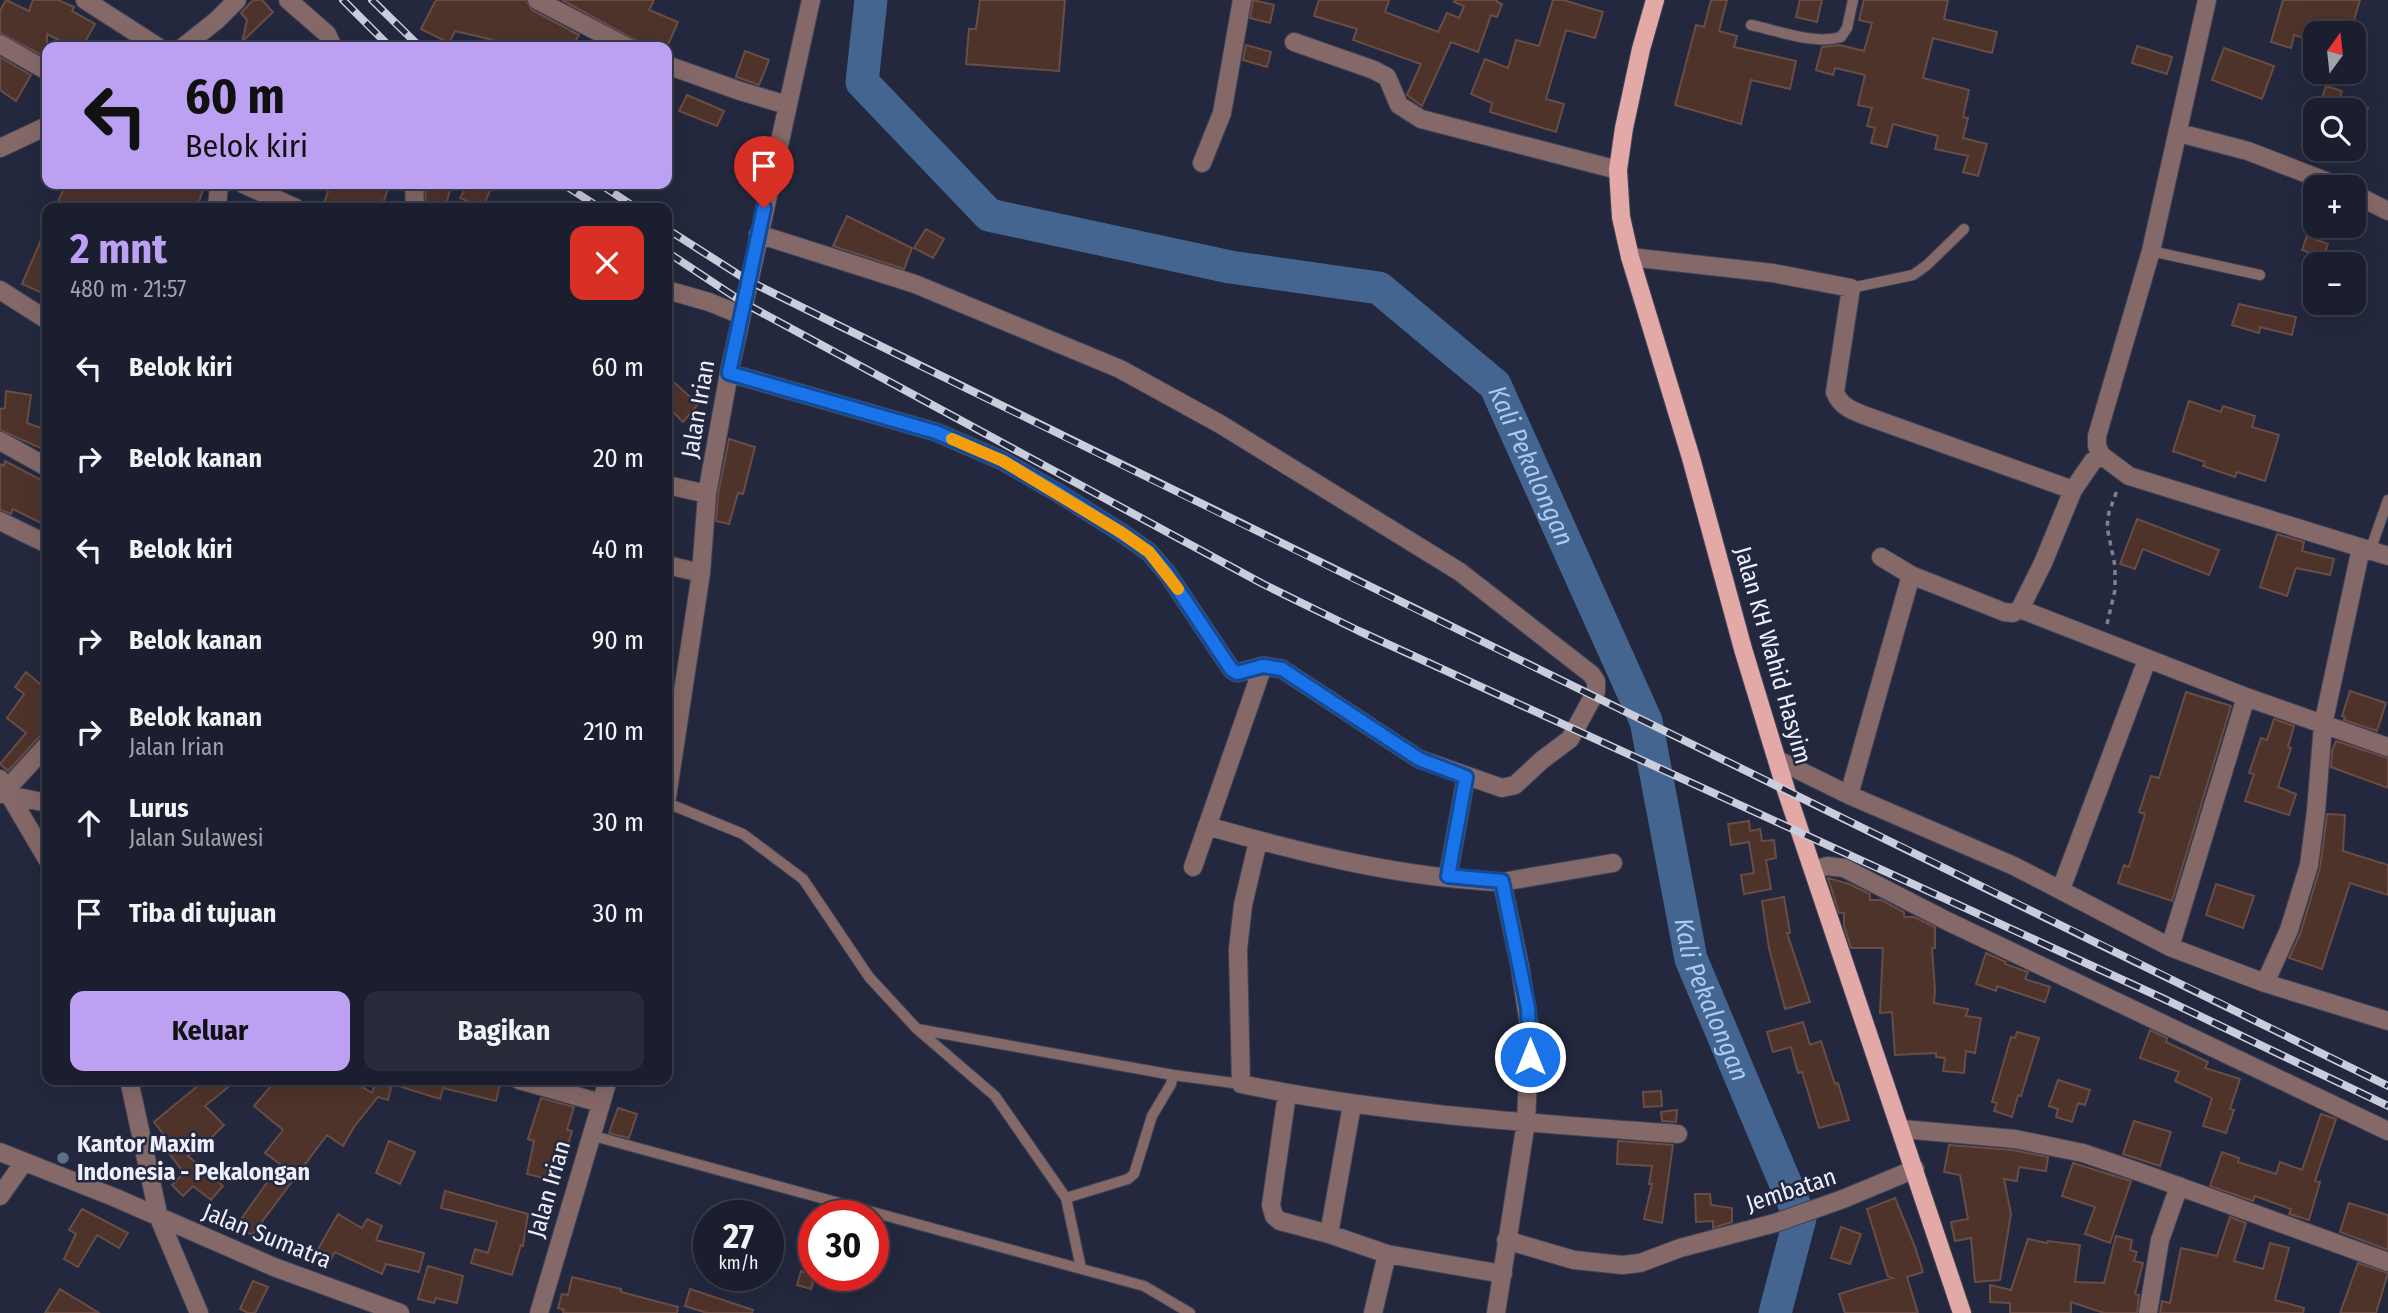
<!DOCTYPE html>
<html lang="id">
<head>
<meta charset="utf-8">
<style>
	:root { --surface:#1a1e2e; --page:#272b3a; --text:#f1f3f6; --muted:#9fa2aa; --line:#383c4a; --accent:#bca0f2 }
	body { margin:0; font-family:"Fira Sans Condensed",sans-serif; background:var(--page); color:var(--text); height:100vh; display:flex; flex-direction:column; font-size:26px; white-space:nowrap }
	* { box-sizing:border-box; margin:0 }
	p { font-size:23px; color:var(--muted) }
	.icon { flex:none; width:38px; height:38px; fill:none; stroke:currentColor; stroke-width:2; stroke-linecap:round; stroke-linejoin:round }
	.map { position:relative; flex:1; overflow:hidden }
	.sheet { position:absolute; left:42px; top:203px; width:630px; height:882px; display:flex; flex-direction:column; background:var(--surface); border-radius:14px; box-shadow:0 7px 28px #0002,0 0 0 2px var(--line) }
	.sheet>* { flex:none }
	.banner { position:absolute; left:42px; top:42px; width:630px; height:147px; border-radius:14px; box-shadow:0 7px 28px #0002,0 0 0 2px var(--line); background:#bca0f2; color:#111; overflow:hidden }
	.needle { width:46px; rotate:15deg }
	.controls { position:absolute; left:2303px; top:21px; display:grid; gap:14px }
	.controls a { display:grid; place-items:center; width:63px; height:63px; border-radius:14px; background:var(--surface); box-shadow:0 7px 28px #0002,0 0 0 2px var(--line); font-size:35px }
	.speed { position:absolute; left:693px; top:1200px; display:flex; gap:14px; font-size:35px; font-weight:700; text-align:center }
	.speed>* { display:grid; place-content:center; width:91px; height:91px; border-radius:50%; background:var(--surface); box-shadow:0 7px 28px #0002,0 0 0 2px var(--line); line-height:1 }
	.speed small { font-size:18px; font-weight:400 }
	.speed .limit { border:10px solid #d22; background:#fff; color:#111 }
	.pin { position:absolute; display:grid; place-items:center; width:60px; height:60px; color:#fff; margin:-72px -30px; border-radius:50% 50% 50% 0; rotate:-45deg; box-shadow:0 0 7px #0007 }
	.pin .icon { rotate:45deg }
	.me { position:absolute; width:77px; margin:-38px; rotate:0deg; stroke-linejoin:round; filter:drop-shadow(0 0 5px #0008) }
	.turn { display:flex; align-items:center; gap:24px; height:147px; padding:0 28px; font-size:32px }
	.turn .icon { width:91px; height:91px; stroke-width:2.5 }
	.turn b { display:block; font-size:49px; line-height:60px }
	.round { display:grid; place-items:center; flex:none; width:74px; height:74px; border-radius:14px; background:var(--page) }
	.summary { display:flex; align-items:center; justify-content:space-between; height:119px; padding:0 28px }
	h1 { font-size:42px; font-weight:700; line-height:52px; color:var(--accent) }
	.primary-button { display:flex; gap:14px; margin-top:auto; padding:14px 28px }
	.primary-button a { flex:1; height:80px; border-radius:14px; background:var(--accent); color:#111; font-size:28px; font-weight:700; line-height:80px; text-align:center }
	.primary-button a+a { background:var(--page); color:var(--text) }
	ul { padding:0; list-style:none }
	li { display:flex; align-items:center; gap:21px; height:91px; padding:0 28px }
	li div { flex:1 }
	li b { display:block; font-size:26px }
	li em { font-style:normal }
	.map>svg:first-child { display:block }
</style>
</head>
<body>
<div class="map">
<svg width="2388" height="1313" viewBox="0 0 2388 1313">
	<rect width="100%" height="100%" fill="#23283e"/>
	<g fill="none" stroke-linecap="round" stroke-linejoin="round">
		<path stroke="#436590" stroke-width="33" id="s1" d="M871 0 862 82 989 215 1230 267 1379 288 1495 385 1646 721 1691 959 1800 1218 1775 1313"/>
	</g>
	<path fill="#4e332b" stroke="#694d44" stroke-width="2" d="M6 0 29 11 33 0H58L74 7 72 11 95 24 82 47H72L47 34V58L0 33V11Z
		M253 0H262L273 12 242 42 247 20 241 13Z
		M436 0H526L532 10 579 35 572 47H488L493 40 455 31 449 43 421 29Z
		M562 0H654L649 10 678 22 667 47H648Z
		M980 0H1065L1059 71 966 64 969 29H976Z
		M1253 0 1274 5 1270 23 1250 18Z
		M1319 0H1389L1385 12 1438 32 1447 13 1459 18 1464 6 1454 2 1455 0H1497V2L1502 4 1497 17 1491 15 1478 52 1451 42 1422 106 1407 95 1421 64 1353 40 1357 29 1314 16Z
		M1553 0H1563L1603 12 1595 38 1566 30 1546 99 1564 104 1556 132 1490 112 1492 103 1471 94 1485 59 1508 68 1516 40 1539 46Z
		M1711 0H1727L1719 31 1737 36 1734 47 1796 61 1790 89 1751 80 1741 124 1675 105 1696 25 1704 27Z
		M1800 0H1822L1817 22 1796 17Z
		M1864 0H1948L1944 19 1997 32 1992 53 1933 38 1923 78 1969 90 1963 117 1968 118 1963 138 1987 144 1978 176 1963 172 1968 156 1935 149 1938 136 1893 124 1887 147 1871 143 1875 128 1867 126 1872 108 1858 105 1865 75 1835 68 1833 75 1816 70 1822 47 1840 45 1864 51 1872 23 1859 20Z
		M2283 0H2360L2350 33 2335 30 2334 33H2315L2314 41 2294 35 2291 48 2271 42Z
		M1246 45 1271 52 1267 67 1243 60Z
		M2137 46 2172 57 2167 74 2132 63Z
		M2224 48 2274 66 2262 99 2212 80Z
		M745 51 769 60 759 85 736 77Z
		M0 57 31 75 16 101 0 90Z
		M2326 86 2342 91 2340 98 2368 108 2367 110H2318Z
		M687 95 724 111 717 126 679 111Z
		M66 184H205L197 208H55Z
		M331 184H390L381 208H322Z
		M425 184H440L451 187 445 208 426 206Z
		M468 184H493L483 207 460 198Z
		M847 216 912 248 904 269 833 246Z
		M47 226V295L22 284Z
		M926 229 944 239 933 258 914 248Z
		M2307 236 2328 244 2323 258 2302 250Z
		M2239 304 2296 317 2292 335 2260 327 2259 333 2232 325Z
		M667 376 698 404 683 422 667 406Z
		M6 391 31 395 27 423 47 430V451L0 430V409L5 408Z
		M2189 401 2221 412 2223 406 2255 416 2252 427 2279 435 2265 481 2237 472 2235 477 2203 466 2205 462 2173 451Z
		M729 439 755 447 743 494 738 493 729 524 716 521 718 495Z
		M5 461 47 483V526L13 509 11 514 0 510V464L4 466Z
		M2137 519 2219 550 2209 575 2143 549 2135 569 2120 564Z
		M2277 534 2304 542 2302 551 2334 559 2330 575 2296 568 2287 596 2260 587Z
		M26 672 47 690V734L39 737 8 771 0 764 26 733 7 718 24 694 15 687Z
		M2350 691 2386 703 2377 731 2344 720 2345 717 2342 716Z
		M2186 692 2231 706 2172 901 2118 883 2124 865 2129 867 2145 814 2139 812 2151 776 2159 778Z
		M2274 719 2294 726 2288 747 2291 748 2278 787 2296 794 2289 815 2245 801 2254 774 2249 773 2261 738 2267 740Z
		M2336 741 2388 758V788L2331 767 2332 751Z
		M2327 814 2345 815 2343 851 2388 865V895L2350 883 2322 969 2289 958 2300 934 2320 868Z
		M1749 821 1750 831 1760 829 1762 841 1774 840 1776 858 1766 860 1771 889 1744 894 1741 875 1754 873 1749 842 1731 845 1728 824Z
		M1828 878 1849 884 1870 894V900H1881L1904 912V917H1914L1935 927V948H1932L1935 990 1934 1003 1968 1009 1966 1016 1981 1018 1975 1053 1966 1051 1964 1073 1943 1071 1945 1058 1936 1057V1053L1895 1055 1892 1012 1880 1013 1883 948H1851L1844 926V913H1839Z
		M2216 884 2254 896 2243 928 2206 915Z
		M1784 897 1790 933H1787L1810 1002 1785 1009 1769 948 1762 901Z
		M1986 953 2006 962 2005 964 2028 972 2025 979 2050 987 2045 1002 1997 986 1996 991 1976 984Z
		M1803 1022 1810 1045 1821 1041 1835 1084 1838 1083 1849 1120 1819 1128 1802 1072 1798 1073 1791 1047 1773 1052 1767 1032Z
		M2150 1030 2167 1038 2166 1042 2208 1062 2205 1068 2240 1079 2230 1109 2234 1110 2226 1133 2203 1126 2212 1098 2175 1081 2179 1072 2140 1058Z
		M2017 1032 2039 1038 2021 1096 2018 1095 2012 1117 1994 1111 1997 1103 1992 1102 2011 1037 2015 1038Z
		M205 1080H237L205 1106 224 1125 206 1143 188 1156 223 1186 211 1200 193 1186 183 1196 172 1185 184 1173 158 1139 164 1135 154 1122Z
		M276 1080H351L372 1093 376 1080H480L500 1084 496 1101 443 1088 440 1099 392 1084 388 1100 378 1097 354 1127 343 1146 327 1135 252 1235 237 1225 280 1164 265 1153 283 1130 254 1106Z
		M2058 1080 2090 1090 2085 1105 2078 1103 2072 1122 2056 1117 2058 1109 2049 1106Z
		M1661 1091 1662 1106 1644 1107 1643 1092Z
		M541 1098 574 1107 567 1130 572 1131 567 1148 561 1146 553 1180 527 1174 534 1141 528 1139Z
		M618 1108 637 1114 629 1138 609 1133Z
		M1677 1110 1676 1122 1662 1121 1661 1112Z
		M2321 1114 2336 1119 2315 1181 2320 1182 2309 1220 2289 1214 2291 1209 2255 1196 2253 1201 2210 1186 2222 1152 2239 1158 2238 1162 2276 1174 2280 1162 2302 1170Z
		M2134 1121 2171 1132 2160 1166 2123 1154Z
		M389 1141 415 1152 400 1184 376 1173Z
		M1618 1141 1673 1145 1662 1223 1644 1219 1652 1184H1649L1652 1166 1617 1164Z
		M1949 1145 2013 1150 2048 1157 2046 1171 2019 1167 2017 1181 2004 1179 2011 1214 2000 1280 1975 1282 1971 1238 1955 1241 1951 1222 1968 1219 1960 1175 1944 1172Z
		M2073 1163 2131 1181 2110 1243 2085 1234 2095 1207 2062 1196Z
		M445 1191 528 1214 523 1246 521 1245 512 1275 471 1263 475 1249 488 1253 497 1222 441 1208Z
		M1695 1194H1710L1711 1205 1732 1208V1222L1713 1228V1221L1696 1222Z
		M1895 1198 1915 1247 1923 1272 1907 1277 1918 1313H1845L1839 1294 1892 1278 1888 1277 1867 1209Z
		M2349 1203 2388 1215V1250L2340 1232Z
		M82 1209 128 1233 119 1248 97 1235 78 1267 64 1259 76 1234 69 1230Z
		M338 1214 362 1228 367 1219 382 1226 376 1240 424 1253 419 1272 386 1264 382 1274 335 1252 327 1266 313 1258Z
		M2230 1217 2246 1223 2234 1261 2263 1269 2270 1243 2289 1248 2275 1300 2304 1308 2303 1313H2160L2162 1301 2170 1303 2181 1248 2217 1256Z
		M1841 1227 1861 1234 1850 1264 1831 1258Z
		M2116 1236 2132 1240 2130 1250 2137 1252 2134 1261 2143 1263 2135 1294 2139 1295 2137 1313H2104L2071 1302V1313H2010V1303L1990 1302V1285L2011 1290 2028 1239 2047 1243 2048 1241 2080 1245 2075 1282 2104 1283Z
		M2358 1263 2388 1273 2376 1313H2340Z
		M428 1266 463 1276 457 1303 436 1298 434 1303 418 1299Z
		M801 1271 815 1276 811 1289 797 1285Z
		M572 1277 621 1289V1292L678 1307 677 1313H563L564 1310 558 1308 562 1294 568 1295Z
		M253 1281 268 1287 255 1313H248L240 1309Z
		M60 1289 99 1313H45Z
		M690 1289 753 1310 752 1313H707L685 1306Z"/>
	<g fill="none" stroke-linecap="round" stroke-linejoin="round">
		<defs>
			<path id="service" d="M1751 25C1780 31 1813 45 1841 37L1847 28 1853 0
				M2151 251 2260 275
				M1851 288 1913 275 1927 265 1964 229
				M2370 551 2388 500
				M667 803 743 834 803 879 869 977 917 1029 1173 1075 1241 1084
				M917 1029 995 1096 1066 1198 1081 1268
				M590 1135 1144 1286 1190 1313
				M1066 1198 1128 1179 1134 1174 1152 1116 1171 1084 1173 1075"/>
			<path id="minor" d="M85 0 158 47
				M288 0 327 34 333 47
				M537 0 627 47
				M2207 0 2151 251 2097 436V446L2101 455 2129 476 2388 556
				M1294 42 1374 70 1387 77 1399 105 1421 119 1618 170
				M0 44 47 71
				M183 47 217 20 237 0
				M667 65 740 91 787 105
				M2179 133 2248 151 2341 187
				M0 148 47 126
				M1202 163 1222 113 1242 0
				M243 184 296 208
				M414 184 415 208
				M2354 194 2388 211
				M217 208 219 184
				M1630 257 1773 273 1851 288 1835 392C1840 407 1855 412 1869 417L2073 490 2043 563 2020 609 2013 613 2004 612 1911 575 1849 795
				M0 290 47 320
				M667 290 709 302 741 315
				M729 373 936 432 1003 461 1060 494 1122 533 1149 552 1167 573 1231 669 1237 673 1263 666 1282 669 1419 759 1502 788 1515 785 1542 760 1570 739 1596 691V681L1591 674 1460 572 1220 424 1120 369 915 284 758 234
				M0 441 47 467
				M667 485 707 494
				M2073 490 2093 461 2101 455
				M0 521 47 544
				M1881 557 1911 575
				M667 565 701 573
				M2020 609 2246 697 2388 747
				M1778 760 1849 795 2014 866 2170 947 2265 983 2388 1021
				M0 779 47 859
				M0 794 6 790 47 745
				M8 795 47 803
				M667 797 701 573 707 494 729 373 811 0
				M1207 826C1302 853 1402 878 1502 882L1520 967 1530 1031 1526 1122 1496 1313
				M1258 841 1243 905 1238 949 1241 1084C1385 1114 1532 1123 1678 1134
				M1193 867 1263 666
				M1814 870 1827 866 1844 868 1947 921 2388 1131
				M1448 876 1466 777
				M1502 882 1613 863
				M2061 889 2147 660
				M2170 947 2246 697
				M2265 983 2289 930 2309 865 2316 811 2323 725 2361 548
				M129 1080 159 1218 199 1313
				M519 1080 601 1103
				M1287 1094 1271 1205 1274 1216 1280 1221 1329 1234 1387 1254
				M1902 1129 2015 1139 2083 1153 2142 1173 2388 1262
				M0 1152 116 1198 274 1267 400 1313
				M0 1196 24 1162
				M1329 1234 1352 1105
				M1506 1240 1574 1260 1622 1265 1640 1263 1680 1248 1775 1223 1843 1199 1915 1169
				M539 1313 608 1080
				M1373 1313 1387 1254 1503 1274
				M2148 1313 2160 1240 2179 1186"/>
			<path id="primary" d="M1655 0 1641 49 1624 128 1618 170 1621 217 1630 257 1691 458 1743 649 1786 790 1962 1313"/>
		</defs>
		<use href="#service" stroke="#3f4459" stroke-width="12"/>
		<use href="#minor" stroke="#3f4459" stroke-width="20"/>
		<use href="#primary" stroke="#3f4459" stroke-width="20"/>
		<path stroke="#7d8192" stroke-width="3.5" stroke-dasharray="5 5" stroke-linecap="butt" d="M2107 624 2115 590V566L2107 527 2109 512 2118 488"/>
		<use href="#service" stroke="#856968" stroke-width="10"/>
		<use href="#minor" stroke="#856968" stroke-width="18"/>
		<use href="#primary" stroke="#e3a9a7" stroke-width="18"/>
		<defs>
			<path id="rail" d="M343 0 390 47
				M372 0 420 47
				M563 184 600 208
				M600 184 636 208
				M667 229 747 280C1293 551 1842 816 2388 1086
				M667 252 744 303 1263 584 1359 631 2160 997 2388 1106"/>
		</defs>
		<use href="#rail" stroke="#cacddb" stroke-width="8"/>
		<use href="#rail" stroke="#23283e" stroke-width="5" stroke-dasharray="16" stroke-linecap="butt"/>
	</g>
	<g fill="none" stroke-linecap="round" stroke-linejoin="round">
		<defs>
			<path id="route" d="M764 208 729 373 936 432 1003 461 1060 494 1122 533 1149 552 1167 573 1231 669 1237 673 1263 666 1282 669 1419 759 1466 777 1448 876 1502 881 1528 1008 1530 1057"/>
		</defs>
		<use href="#route" stroke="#114b97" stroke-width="18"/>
		<use href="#route" stroke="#1a73e8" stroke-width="12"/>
		<path stroke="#f59e0b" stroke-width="12" d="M952 439 1003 461 1122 533 1149 552 1178 589"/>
	</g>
	<circle fill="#5c6f8a" stroke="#23283e" stroke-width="2.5" cx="63" cy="1158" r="7"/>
	<g text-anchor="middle" stroke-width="5" stroke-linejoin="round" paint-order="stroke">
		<g font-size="24" fill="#edf0fc" stroke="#23283e">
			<text transform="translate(698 409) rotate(-80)" y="8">Jalan Irian</text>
			<text transform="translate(1773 655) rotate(74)" y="8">Jalan KH Wahid Hasyim</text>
			<text transform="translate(549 1189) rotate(-74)" y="8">Jalan Irian</text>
			<text transform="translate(1791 1190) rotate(-18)" y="8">Jembatan</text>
			<text transform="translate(267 1236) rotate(22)" y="8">Jalan Sumatra</text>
		</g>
		<g font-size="24" font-weight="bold" fill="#edf0fc" stroke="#23283e" text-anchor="start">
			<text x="77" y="1152">Kantor Maxim<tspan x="77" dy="28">Indonesia - Pekalongan</tspan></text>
		</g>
		<g font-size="26" font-style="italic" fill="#abcaf2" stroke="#23283e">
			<text dy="9" stroke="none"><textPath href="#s1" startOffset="903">Kali Pekalongan</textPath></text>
			<text dy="9" stroke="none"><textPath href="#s1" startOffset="1470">Kali Pekalongan</textPath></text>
		</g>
	</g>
</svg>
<div class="controls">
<a><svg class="needle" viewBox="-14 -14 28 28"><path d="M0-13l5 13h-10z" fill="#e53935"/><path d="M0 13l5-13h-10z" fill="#9fa2aa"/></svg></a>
<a><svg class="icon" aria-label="search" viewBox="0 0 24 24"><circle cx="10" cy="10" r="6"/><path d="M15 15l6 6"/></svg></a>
<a>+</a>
<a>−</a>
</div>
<div class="speed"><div>27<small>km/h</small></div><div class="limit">30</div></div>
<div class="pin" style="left:764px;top:208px;background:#d93025"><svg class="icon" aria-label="arrive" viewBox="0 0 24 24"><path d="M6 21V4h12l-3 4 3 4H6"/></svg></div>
<svg class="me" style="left:1530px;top:1057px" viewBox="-20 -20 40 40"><circle r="17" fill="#1a73e8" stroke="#fff" stroke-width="3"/><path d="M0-11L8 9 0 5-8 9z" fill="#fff"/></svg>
<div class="banner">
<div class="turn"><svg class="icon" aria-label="left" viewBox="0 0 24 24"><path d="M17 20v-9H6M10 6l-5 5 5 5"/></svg><div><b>60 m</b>Belok kiri</div></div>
</div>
<section class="sheet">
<div class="summary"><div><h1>2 mnt</h1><p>480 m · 21:57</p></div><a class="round" style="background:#d93025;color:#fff"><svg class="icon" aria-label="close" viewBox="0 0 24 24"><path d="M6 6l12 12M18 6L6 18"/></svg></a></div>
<ul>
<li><svg class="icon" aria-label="left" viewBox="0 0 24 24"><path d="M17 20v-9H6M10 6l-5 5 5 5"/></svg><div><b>Belok kiri</b></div><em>60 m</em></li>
<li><svg class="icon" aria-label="right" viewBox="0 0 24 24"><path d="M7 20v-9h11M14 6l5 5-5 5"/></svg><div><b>Belok kanan</b></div><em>20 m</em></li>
<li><svg class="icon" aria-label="left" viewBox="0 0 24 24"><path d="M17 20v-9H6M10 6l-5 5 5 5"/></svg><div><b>Belok kiri</b></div><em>40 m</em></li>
<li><svg class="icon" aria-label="right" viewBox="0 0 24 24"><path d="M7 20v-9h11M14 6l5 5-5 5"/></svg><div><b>Belok kanan</b></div><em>90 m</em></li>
<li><svg class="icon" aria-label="right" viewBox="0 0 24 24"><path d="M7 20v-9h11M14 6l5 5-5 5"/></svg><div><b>Belok kanan</b><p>Jalan Irian</p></div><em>210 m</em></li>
<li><svg class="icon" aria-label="ahead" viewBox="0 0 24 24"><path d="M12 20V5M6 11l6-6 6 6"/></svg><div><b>Lurus</b><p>Jalan Sulawesi</p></div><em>30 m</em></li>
<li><svg class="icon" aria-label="arrive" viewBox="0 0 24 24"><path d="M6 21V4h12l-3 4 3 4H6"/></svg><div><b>Tiba di tujuan</b></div><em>30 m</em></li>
</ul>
<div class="primary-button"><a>Keluar</a><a>Bagikan</a></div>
</section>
</div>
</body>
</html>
